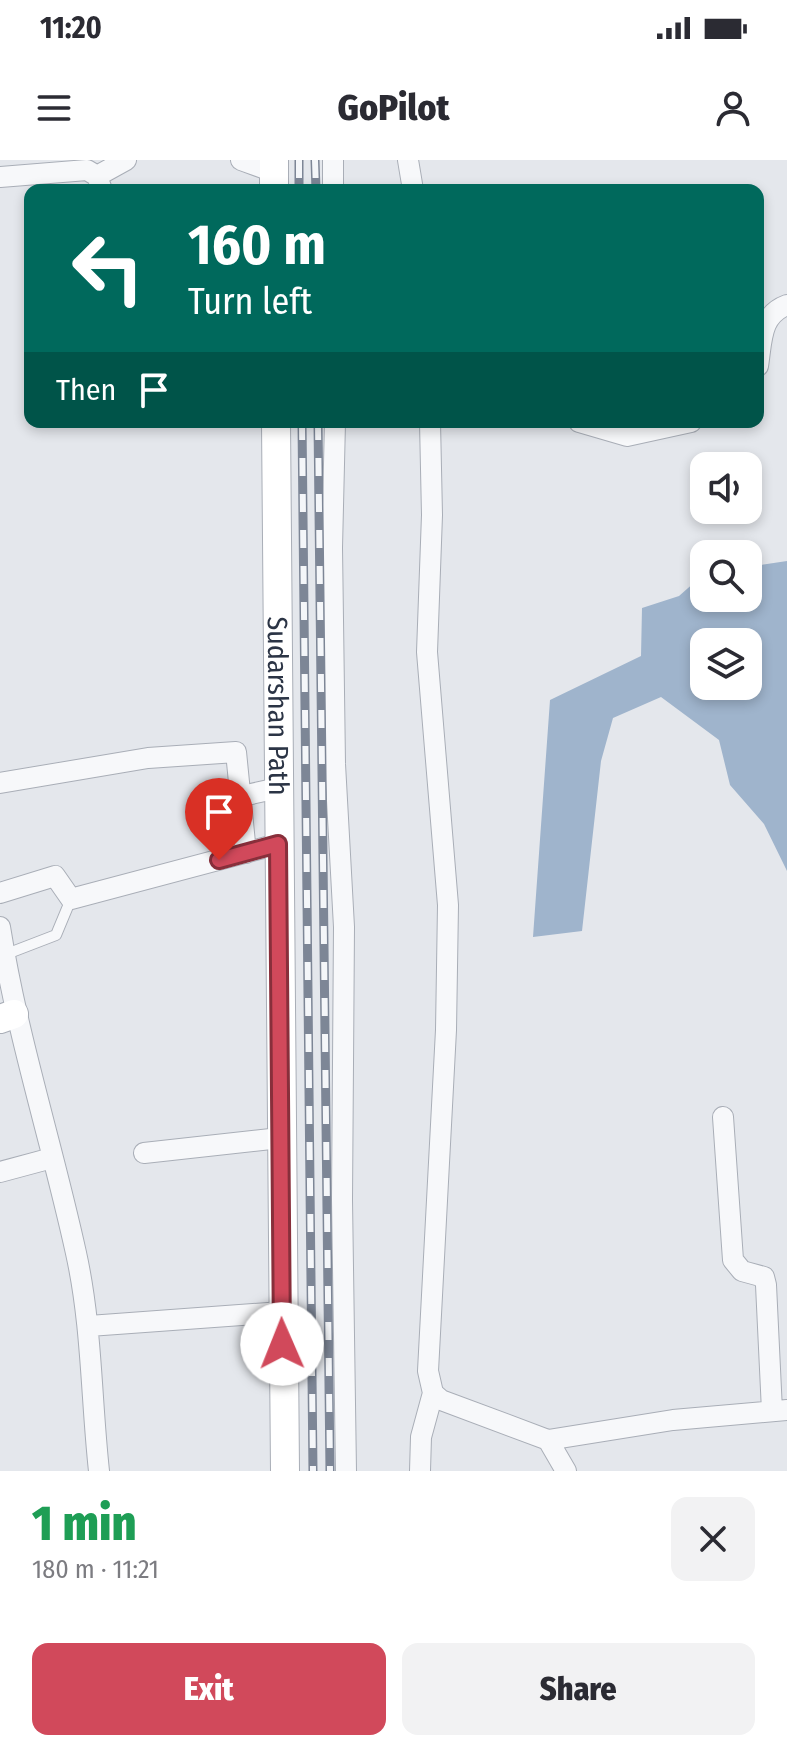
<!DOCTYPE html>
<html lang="en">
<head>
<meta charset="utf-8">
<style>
	:root { --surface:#fff; --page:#f2f2f3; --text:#2b2b33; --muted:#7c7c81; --accent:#d1495b }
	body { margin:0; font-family:"Fira Sans Condensed",sans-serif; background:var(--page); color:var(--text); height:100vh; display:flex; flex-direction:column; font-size:30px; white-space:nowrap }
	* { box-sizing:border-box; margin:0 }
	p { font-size:26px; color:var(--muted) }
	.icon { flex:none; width:44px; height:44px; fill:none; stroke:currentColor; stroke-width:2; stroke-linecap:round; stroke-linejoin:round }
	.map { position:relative; height:1311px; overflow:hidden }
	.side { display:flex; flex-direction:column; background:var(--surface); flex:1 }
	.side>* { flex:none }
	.top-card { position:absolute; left:24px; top:24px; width:740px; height:244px; border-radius:16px; box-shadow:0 4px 12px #0003; background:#00695c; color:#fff; overflow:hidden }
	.tools { position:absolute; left:690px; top:292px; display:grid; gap:16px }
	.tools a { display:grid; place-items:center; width:72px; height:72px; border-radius:16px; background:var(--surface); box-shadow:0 4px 12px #0003; font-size:40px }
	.pin { position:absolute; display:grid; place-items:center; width:68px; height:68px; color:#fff; margin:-82px -34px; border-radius:50% 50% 50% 0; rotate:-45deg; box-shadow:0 0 8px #0007 }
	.pin .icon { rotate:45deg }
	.me { position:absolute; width:88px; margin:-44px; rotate:359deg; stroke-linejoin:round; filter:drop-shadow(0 0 6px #0008) }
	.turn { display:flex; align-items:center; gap:28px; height:168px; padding:0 32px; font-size:36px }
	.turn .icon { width:104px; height:104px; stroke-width:2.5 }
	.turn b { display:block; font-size:56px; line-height:68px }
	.then { display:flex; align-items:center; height:76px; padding:0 32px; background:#0003; gap:16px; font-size:30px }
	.round { display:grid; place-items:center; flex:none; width:84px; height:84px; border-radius:16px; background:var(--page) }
	.head { display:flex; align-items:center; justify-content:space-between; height:136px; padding:0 32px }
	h1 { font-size:48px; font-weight:800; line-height:60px; color:#1e9e55 }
	.cta { display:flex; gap:16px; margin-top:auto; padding:16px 32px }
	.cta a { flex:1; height:92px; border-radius:16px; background:var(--accent); color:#fff; font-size:32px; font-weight:800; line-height:92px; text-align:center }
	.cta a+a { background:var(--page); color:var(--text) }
	.status { display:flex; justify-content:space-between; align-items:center; height:56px; padding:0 40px; background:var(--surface); direction:ltr }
	.status svg { height:22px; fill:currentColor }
	header { display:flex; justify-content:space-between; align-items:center; height:104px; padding:0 32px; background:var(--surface); font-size:36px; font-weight:800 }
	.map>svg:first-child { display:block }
</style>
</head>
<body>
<div class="status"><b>11:20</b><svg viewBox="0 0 49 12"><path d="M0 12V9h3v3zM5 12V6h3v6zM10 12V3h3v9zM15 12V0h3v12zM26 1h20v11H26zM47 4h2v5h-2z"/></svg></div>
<header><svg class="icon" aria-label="menu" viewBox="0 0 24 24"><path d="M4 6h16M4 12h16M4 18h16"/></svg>GoPilot<svg class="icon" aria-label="person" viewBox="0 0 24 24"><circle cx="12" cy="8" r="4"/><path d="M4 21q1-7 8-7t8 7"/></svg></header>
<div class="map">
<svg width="787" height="1311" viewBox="0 0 787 1311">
	<rect width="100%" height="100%" fill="#e4e7ec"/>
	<path fill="#9fb4cc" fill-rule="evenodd" d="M787 401V711L764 664 730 625 719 580 661 537 613 558 601 601 582 771 533 777 550 540 641 496 642 448 679 436 704 414V438H748V407ZM704 482H748V526H704Z"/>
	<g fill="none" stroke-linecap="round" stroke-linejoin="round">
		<defs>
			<path id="lane" d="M4 795 56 775 71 739"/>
			<path id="street" d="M241 0 274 12
				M333 0V30
				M408 0 413 30
				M97 16 126 0
				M0 17 87 10 97 16 102 30
				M758 206C762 181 760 155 787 145
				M335 262 332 388 335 604 344 767 342 1040 346 1311
				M430 262 432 355 427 492 448 745 446 870 428 1211 433 1233 441 1240 548 1280 566 1311
				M579 262 627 276 691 262
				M0 623 148 598 236 592 246 693
				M242 636 278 628
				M0 733 55 716 71 739 278 684
				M0 767C18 880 52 983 76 1093 92 1165 91 1238 99 1311
				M723 957 733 1100 742 1111 764 1117 766 1125 772 1251
				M144 993 280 978
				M0 1012 52 998
				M89 1166 282 1152
				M548 1280 673 1260 787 1250
				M420 1311 421 1277 433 1233"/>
			<g id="secondary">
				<path d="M274 0V30"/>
				<path id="s1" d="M276 262 285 1311"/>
				<path d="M0 859 14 854"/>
			</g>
		</defs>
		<use href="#lane" stroke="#a9aeb7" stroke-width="12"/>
		<use href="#street" stroke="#a9aeb7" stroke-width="22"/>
		<use href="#secondary" stroke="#a9aeb7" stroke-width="30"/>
		<use href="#lane" stroke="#f7f8fa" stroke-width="10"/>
		<use href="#street" stroke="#f7f8fa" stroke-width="20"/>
		<use href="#secondary" stroke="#fff" stroke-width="28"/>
		<defs>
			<path id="rail" d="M299 0V30
				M315 0 316 30
				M302 262 313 1311
				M318 262 330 1311"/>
		</defs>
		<use href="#rail" stroke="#7d8696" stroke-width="9"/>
		<use href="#rail" stroke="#f4f6f9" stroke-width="6" stroke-dasharray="18" stroke-linecap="butt"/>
	</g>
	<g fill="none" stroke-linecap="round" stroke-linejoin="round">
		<defs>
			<path id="route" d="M219 700 278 684 282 1184"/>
		</defs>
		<use href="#route" stroke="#882f3b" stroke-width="20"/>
		<use href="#route" stroke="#d1495b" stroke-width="14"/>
	</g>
	<g text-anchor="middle" stroke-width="8" stroke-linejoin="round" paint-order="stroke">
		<g font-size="28" fill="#2b3445" stroke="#f4f6f9">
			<text dy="10" stroke="none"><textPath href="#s1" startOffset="284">Sudarshan Path</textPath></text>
		</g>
	</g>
</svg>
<div class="tools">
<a><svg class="icon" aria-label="sound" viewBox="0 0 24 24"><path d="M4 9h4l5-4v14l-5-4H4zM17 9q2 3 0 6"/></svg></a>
<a><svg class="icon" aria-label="search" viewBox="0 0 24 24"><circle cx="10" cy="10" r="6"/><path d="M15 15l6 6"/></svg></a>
<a><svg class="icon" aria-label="layers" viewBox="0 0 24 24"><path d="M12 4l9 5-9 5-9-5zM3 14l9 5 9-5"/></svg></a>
</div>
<div class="pin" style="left:219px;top:700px;background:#d93025"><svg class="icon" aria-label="arrive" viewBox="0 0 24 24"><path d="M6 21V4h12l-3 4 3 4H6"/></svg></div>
<svg class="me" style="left:282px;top:1184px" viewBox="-20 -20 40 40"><circle r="19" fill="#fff"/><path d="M0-13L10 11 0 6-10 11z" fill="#d1495b"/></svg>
<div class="top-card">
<div class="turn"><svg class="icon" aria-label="left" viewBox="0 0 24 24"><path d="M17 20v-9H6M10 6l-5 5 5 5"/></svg><div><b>160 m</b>Turn left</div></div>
<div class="then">Then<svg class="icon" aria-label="arrive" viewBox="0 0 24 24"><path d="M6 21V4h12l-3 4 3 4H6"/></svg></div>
</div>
</div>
<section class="side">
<div class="head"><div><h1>1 min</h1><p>180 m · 11:21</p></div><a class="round"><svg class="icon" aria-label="close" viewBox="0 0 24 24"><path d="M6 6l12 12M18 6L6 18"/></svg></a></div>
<div class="cta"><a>Exit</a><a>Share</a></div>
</section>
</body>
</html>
